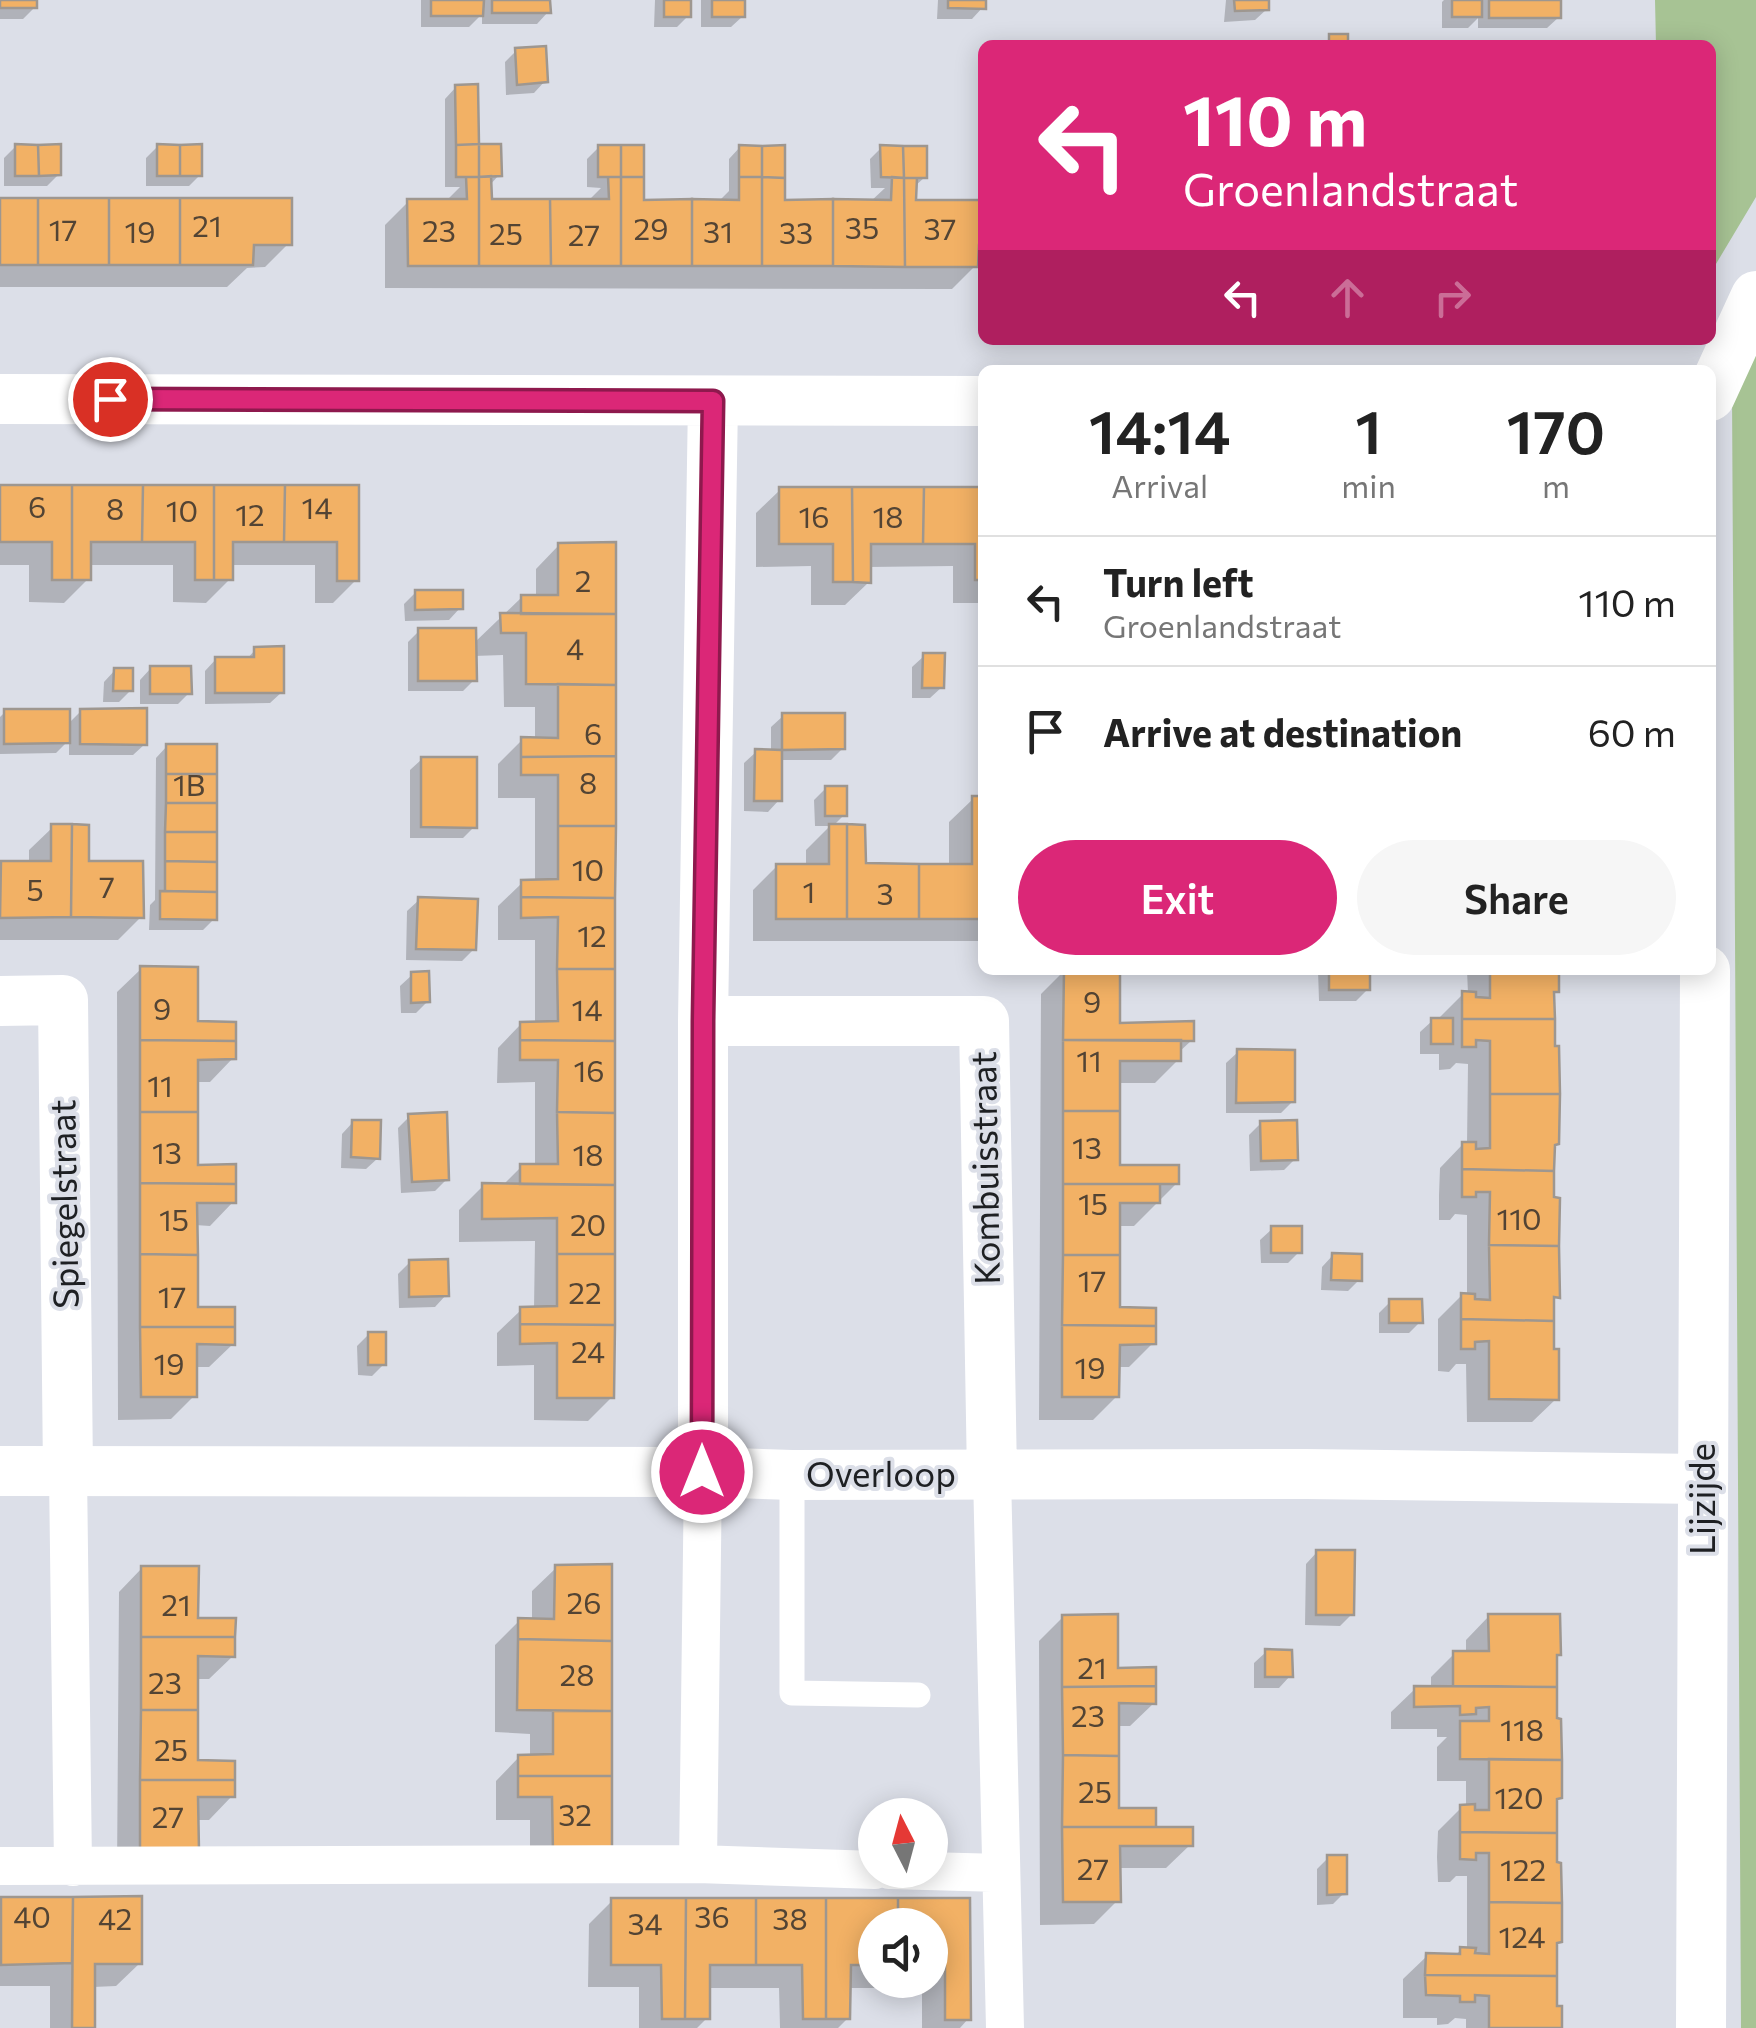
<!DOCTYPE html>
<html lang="en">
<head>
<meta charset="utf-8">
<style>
	:root { --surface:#fff; --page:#f6f6f6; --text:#222; --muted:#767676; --line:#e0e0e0; --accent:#db2777 }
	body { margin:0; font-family:Commissioner,sans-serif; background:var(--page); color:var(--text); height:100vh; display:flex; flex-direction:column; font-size:38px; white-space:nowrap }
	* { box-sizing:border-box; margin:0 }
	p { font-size:32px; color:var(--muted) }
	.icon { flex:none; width:55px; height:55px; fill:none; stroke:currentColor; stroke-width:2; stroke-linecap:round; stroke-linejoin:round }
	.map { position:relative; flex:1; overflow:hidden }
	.drawer { position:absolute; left:978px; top:365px; width:738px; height:610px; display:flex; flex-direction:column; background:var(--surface); border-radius:15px; box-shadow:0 5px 25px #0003 }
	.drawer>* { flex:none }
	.guide { position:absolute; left:978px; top:40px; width:738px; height:305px; border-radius:15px; box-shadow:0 5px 25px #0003; background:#db2777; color:#fff; overflow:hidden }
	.needle { width:65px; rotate:354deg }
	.tools { position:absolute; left:858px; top:1798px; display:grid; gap:20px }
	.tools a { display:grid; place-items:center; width:90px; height:90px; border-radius:50%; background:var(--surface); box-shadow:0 5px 25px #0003; font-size:50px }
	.pin { position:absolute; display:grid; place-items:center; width:85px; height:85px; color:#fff; margin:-42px; border:5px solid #fff; border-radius:50%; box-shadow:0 2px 10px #0007 }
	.me { position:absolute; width:110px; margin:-55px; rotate:0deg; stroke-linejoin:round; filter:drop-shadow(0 0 8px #0008) }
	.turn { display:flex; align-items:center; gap:35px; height:210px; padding:0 40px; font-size:45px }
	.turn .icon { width:130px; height:130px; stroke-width:2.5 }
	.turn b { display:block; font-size:70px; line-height:85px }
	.lanes { display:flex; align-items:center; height:95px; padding:0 40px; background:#0003; justify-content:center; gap:50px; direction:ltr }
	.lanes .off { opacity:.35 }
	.eta { display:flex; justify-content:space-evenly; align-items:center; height:170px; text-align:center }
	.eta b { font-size:60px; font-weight:600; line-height:70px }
	.cta { display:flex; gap:20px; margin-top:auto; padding:20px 40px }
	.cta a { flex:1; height:115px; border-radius:60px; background:var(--accent); color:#fff; font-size:40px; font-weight:600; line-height:115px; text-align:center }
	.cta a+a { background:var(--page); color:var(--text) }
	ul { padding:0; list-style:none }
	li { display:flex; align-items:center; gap:30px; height:130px; padding:0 40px; border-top:2px solid var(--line) }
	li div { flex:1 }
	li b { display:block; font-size:38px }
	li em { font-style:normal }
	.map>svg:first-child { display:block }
</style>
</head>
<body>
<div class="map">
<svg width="1756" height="2028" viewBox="0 0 1756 2028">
	<rect width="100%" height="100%" fill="#dcdfe8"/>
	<path fill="#a7c394" d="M1655 0H1756V197L1710 274V45H1656Z
		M1756 354V2028H1741L1732 391Z"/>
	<path fill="#0003" fill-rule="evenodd" d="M0 0H35V7L23 19H0Z
		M421 0H548V12L537 24H482V14L469 27H421Z
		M655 0H688V16L677 27H654Z
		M701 0H743V16L731 27H701Z
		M938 0H983V7L972 19H937Z
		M1226 0H1267V9L1255 20 1224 22Z
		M1444 0H1559V17L1547 28H1478V18L1468 28H1442V2Z
		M516 51 545 81 534 93 506 95 505 62Z
		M456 87 476 147 499 175 489 186V201L587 202 601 188 587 187V159L599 147 642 202H718L729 191V159L740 147 783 203 870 202 885 188H871L870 159 881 148 925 177 914 187V203H982V268H973L952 289 385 288V225L408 202H445L460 187H445V99Z
		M16 146 59 174 47 186H4V158Z
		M158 146 200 175 189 186H146V158Z
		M0 201 289 243 265 267 247 268 227 287H0Z
		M0 488H356V580L333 603H315V565H230V579L206 603 173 602V565H88V579L64 603 29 602V565H0Z
		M780 490H982V603H953V566L869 567V582L845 605H811V566L756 567V513Z
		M559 545 612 1397 588 1421 534 1420V1365L497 1366V1333L521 1310 534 1309 535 1241 459 1242V1210L483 1186H502L521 1167H535V1082L497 1083 498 1048 521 1024H535V940H498V906L522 883 535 882V798H498V764L522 740H535V707H504L503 655 474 656V680L463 691H408V642L419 631 474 643 522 597H536V569Z
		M416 592 460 608 449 620 405 621 404 604Z
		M255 650 282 692 270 703 205 704V671L216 659 246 660Z
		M924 656 942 687 930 698H912V667Z
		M151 668 189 693 178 704H140V680Z
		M115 670 131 690 119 702H103L104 682Z
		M81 711 145 744 133 755H69V740L56 753 0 754V717L5 712 67 725Z
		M783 716 843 748 831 760H779V800L768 812 744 811V763L756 752H771V727Z
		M167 746H215L214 919 203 930H149L150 905 155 900 156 758Z
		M422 759 474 827 463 838H410V770Z
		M826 788 844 815 832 827 863 866H949V822L973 799 982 798V941H753V890L777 866H806V850L830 826H815L814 800Z
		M53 827 141 917 118 940H0V863H29V850Z
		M419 900 474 949 462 961 406 960 407 911Z
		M141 969 233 1058 210 1082H195V1168L233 1202 210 1226 195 1225V1309L233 1344 209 1367H194V1396L171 1419 118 1420 117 992Z
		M1065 970 1117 1026 1192 1040 1178 1053V1060L1155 1083H1117V1167L1177 1183 1134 1226H1117V1310L1153 1343 1129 1367H1117V1396L1093 1420H1039L1041 994Z
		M1318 970H1367L1368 989 1356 1001H1319Z
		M1467 970H1557L1556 991 1552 995V1148L1557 1297 1551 1302 1556 1399 1532 1422H1467L1466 1364H1456L1449 1372 1438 1371V1319L1462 1295 1467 1296V1215L1455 1214 1450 1220H1439V1195L1440 1168 1463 1144H1467L1468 1064 1456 1063 1450 1069 1439 1070V1054H1420V1032L1432 1021H1439V1018L1463 994H1468Z
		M412 975 428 1001 416 1013H401L400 986Z
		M1238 1052 1293 1101 1281 1113H1226V1063Z
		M410 1116 447 1179 435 1191 401 1193 398 1128Z
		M353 1122 378 1158 366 1169 341 1168 342 1134Z
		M1261 1123 1295 1159 1284 1170 1250 1171 1249 1135Z
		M1272 1229 1299 1252 1288 1263H1261L1260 1240Z
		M1333 1255 1359 1280 1348 1291 1321 1290 1322 1267Z
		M410 1262 446 1295 435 1307 399 1308 398 1274Z
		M1390 1302 1420 1322 1409 1333H1379V1313Z
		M369 1334 384 1364 372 1376 358 1375 357 1346Z
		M1317 1552 1352 1614 1340 1626 1305 1625 1306 1564Z
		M610 1567V1850L530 1874V1820H496V1781L519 1757H530V1734L495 1732V1645L519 1621H532V1591L556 1568Z
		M142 1568 233 1656 209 1679H195V1763L232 1796 209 1820H196L117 1873 119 1592Z
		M1489 1616 1554 1658V1721L1559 1797 1554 1802 1559 1941 1554 1946V2008L1559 2028H1466V2019L1455 2018 1448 2024 1437 2025V2018H1403V1979L1427 1956H1454L1461 1950H1467V1876H1456L1450 1882H1438L1437 1857 1438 1831 1462 1807H1466V1781H1437V1747L1447 1737H1437V1729H1391V1712L1415 1689H1431V1677L1455 1653 1466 1654V1640Z
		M1063 1617 1115 1671 1154 1703 1130 1726H1116L1117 1811 1190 1845 1166 1868H1118V1900L1094 1924 1040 1925 1039 1641Z
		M1266 1652 1290 1676 1279 1688H1254V1663Z
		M1328 1858 1344 1893 1333 1904 1317 1905V1869Z
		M0 1899H139L140 1963 116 1986 93 1987V2028H50V1986H0Z
		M968 1900V2019L960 2028H922V1988H848V2018L838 2028H780L779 1988H707V2018L697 2028H639V1987H588L589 1924 612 1901ZM875 1925H930V1980H875Z"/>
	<path fill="#f2b165" stroke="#9e9790" stroke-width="2.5" d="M0 0H37V8H0Z
		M431 0H484L483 16H431Z
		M492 0H550L551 13H492Z
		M664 0H691V17H664Z
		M712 0H745V17H712Z
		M948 0H986V9L948 8Z
		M1234 0H1269V10L1235 11Z
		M1452 0H1482V17H1452Z
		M1489 0H1561V18H1489Z
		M1329 34H1348V45H1329Z
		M546 46 548 82 517 85 515 48Z
		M478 84 479 144 456 145 455 85Z
		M15 144 38 145 39 176H15Z
		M61 144V175L39 176 38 145Z
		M157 144 180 145V176H157Z
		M202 144V176H180V145Z
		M479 144V177H456V145Z
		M479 144H501L502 176 479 177Z
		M598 145H621V177H598Z
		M621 145H644V177H621Z
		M739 145 762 146V177H739Z
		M785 145V178L762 177V146Z
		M880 145 903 146 904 178 881 177Z
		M903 146H927V178H904Z
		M491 176 492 199H550L551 266H479V177Z
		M466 177H479V266H408L407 199H467Z
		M608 177H621V266H551L550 199H609Z
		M621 177H644V200L692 199V266H621Z
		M739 177H762V266H692V199L739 200Z
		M762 177 785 178V200L833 199V266H762Z
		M892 177 904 178 905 267 833 266V199L891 200Z
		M904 178H917L916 200H982V245H979L978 267H905Z
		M0 198H38V265H0Z
		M38 198H109V265H38Z
		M109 198H180V265H109Z
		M180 198H292V245H254L253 265H180Z
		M0 485H72V580H52V542H0Z
		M72 485H143L142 542H91V580H72Z
		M143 485H214V580H195V542H142Z
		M214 485H285L284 542H233V580H214Z
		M285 485H359V581H337V542H284Z
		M779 487H852L853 582H833V544H779Z
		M852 487H924L923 544H871V583L853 582Z
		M924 487H982V580H975V544H923Z
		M616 542V614H521V595H558V543Z
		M415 590H463V609L415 610Z
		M500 613 616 614V685L526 684V633H501Z
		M418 628H476L477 681H418Z
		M284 646V693H215V657H254V647Z
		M923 653H945L944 688H922Z
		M150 666H191L192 694H150Z
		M114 668H133V691H113Z
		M558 684 616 685V756L521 757V737L558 738Z
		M147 708V745L80 744V709Z
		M4 709H70V743L4 744Z
		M782 713H845V749L782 750Z
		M166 744H217V774H166Z
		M755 749 782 750V801H754Z
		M616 756V826H558V775H521V757Z
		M421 757H477V828L421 827Z
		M166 774H217V803H166Z
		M825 786H847V816H825Z
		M972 796H982V919H919V864H972Z
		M166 803H217V832H165Z
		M51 824H72L71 917 0 918 1 861H51Z
		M72 824 89 825V861H143L144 918 71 917Z
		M829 824H847V919H776V864H829Z
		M847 824 865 825 866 863 919 864V919H847Z
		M558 826H616L615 898 521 897V880L558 879Z
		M165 832H217V862L165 861Z
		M165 861 217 862V892L165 891Z
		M160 891 217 892V920L160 919Z
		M418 897 478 899 476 950 416 949Z
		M521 897 615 898V969H557L558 917 521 918Z
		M140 966 198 967V1021L236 1022V1041L140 1040Z
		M557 969H615V1041L520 1040V1022L558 1021Z
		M1064 970H1120V1023L1194 1021V1041L1063 1040Z
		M1329 970H1370V990H1329Z
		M1490 970H1559V992H1554L1555 1019H1462V991L1476 992V997L1490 998Z
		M429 971 430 1002 411 1003V972Z
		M1431 1018H1453V1044H1431Z
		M1462 1019H1555V1046H1559L1560 1094H1490V1041L1476 1040V1047H1462Z
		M140 1040 236 1041V1059L198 1060V1112H140Z
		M520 1040 615 1041V1113L557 1112 558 1060H520Z
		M1063 1040H1181V1061H1120V1111H1063Z
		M1237 1049 1295 1050V1102L1236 1103Z
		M1490 1094H1560L1559 1144 1555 1145 1554 1171 1462 1169V1142H1476V1149L1490 1148Z
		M1063 1111H1120V1165H1179V1184H1063Z
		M140 1112H198V1165L236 1164V1184L140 1183Z
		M447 1112 449 1180 412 1182 408 1114Z
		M557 1112 615 1113V1185L520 1184V1164H558Z
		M352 1120H381L380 1159 351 1157Z
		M1297 1120 1298 1160 1261 1161 1260 1121Z
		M1462 1169 1554 1171V1197L1560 1198 1559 1246 1489 1245 1490 1192H1476V1197H1462Z
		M140 1183 236 1184V1203H197L198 1255 140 1254Z
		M482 1183 615 1185V1254H557V1218L482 1219Z
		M1063 1184H1160V1203H1120V1255H1063Z
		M1271 1226H1302V1253H1271Z
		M1489 1245 1559 1246 1560 1298 1554 1297V1321L1461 1319V1293L1475 1294V1299L1490 1300Z
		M1332 1253 1362 1254V1281L1331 1280Z
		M140 1254 198 1255V1307H235V1327H140Z
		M557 1254H615V1325L520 1324V1307L557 1306Z
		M1063 1255H1120V1307L1156 1308V1326L1062 1325Z
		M448 1259 449 1296 409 1297V1260Z
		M1389 1299H1422L1423 1323H1389Z
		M1461 1319 1554 1321V1349H1559V1400L1489 1399V1341L1475 1342V1349H1461Z
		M520 1324 615 1325 614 1398H557V1343L520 1344Z
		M1062 1325 1156 1326V1344L1120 1345 1119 1397H1062Z
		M140 1327H235V1345L197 1344V1397H141Z
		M368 1332H386V1365H368Z
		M1316 1550H1355L1354 1615H1316Z
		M612 1564V1641L518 1639V1618L554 1619 555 1565Z
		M141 1566H199L198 1618H236L235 1637H141Z
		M1118 1614V1668L1156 1667V1686L1062 1687V1615Z
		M1488 1614H1560L1561 1655H1557V1687L1453 1686V1651H1489Z
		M141 1637H235V1657L198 1656V1710H141Z
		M518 1639 612 1641V1711L517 1710Z
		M1265 1649 1292 1650 1293 1677H1265Z
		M1156 1686V1704L1119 1703V1756L1063 1755 1062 1687Z
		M1414 1686 1557 1687V1718L1561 1719 1562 1760 1460 1759V1721H1489V1707L1476 1708V1714L1460 1715V1706L1414 1707Z
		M141 1710H198V1760L235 1761V1780H140Z
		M553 1711H612V1776H518V1755L553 1754Z
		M1063 1755 1119 1756V1808H1156V1827H1062Z
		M1489 1759 1562 1760V1798L1557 1799V1833L1460 1832V1805L1475 1804V1810H1489Z
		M518 1776H612V1851L553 1852 552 1797H518Z
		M140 1780H235V1797H198L199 1850H140Z
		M1062 1827H1193V1846H1120L1121 1902H1063Z
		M1460 1832 1557 1833V1862L1561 1863 1562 1903 1489 1902V1853H1476V1860L1460 1859Z
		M1327 1855H1347V1894L1327 1895Z
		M142 1896V1964H95V2028H72L73 1897Z
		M1 1897H73L72 1963 1 1965Z
		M611 1898H686L685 2019H662L661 1965H611Z
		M686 1898H756V1965H710V2019H685Z
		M756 1898H826V2019H803L802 1965H756Z
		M826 1898H898V1925H875V1965H851L850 2019H826Z
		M898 1898H970L971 2020H945V1965H930V1925H898Z
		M1489 1902 1562 1903V1942L1557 1943V1976L1425 1975 1426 1953 1460 1954V1947L1476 1948 1475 1953 1489 1954Z
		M1425 1975 1557 1976V2006H1562V2028H1489V1996L1475 1995V2002H1460V1996L1426 1995Z"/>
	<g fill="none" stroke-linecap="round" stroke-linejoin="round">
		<path stroke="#fff" stroke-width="25" d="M792 1475V1693L918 1695"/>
		<path stroke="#fff" stroke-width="38" d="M68 1472 73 1867
			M992 1475 1005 2028
			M698 1864 703 1472
			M0 1866 698 1864 875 1870
			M889 1870 1001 1873"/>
		<path stroke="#fff" stroke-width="50" d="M1710 396 1756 296
			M0 399 982 401
			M0 1001 63 1000 68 1472
			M703 1021H984L992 1475
			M0 1471 703 1472 792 1475 1306 1474 1703 1479
			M703 1472V1021L713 401
			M1701 2028 1705 970"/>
	</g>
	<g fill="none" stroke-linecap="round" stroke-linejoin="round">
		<defs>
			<path id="route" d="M110 399 713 401 703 1021 702 1472"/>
		</defs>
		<use href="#route" stroke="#8e194d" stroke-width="25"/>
		<use href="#route" stroke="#db2777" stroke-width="18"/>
	</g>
	<g text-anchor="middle" stroke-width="8" stroke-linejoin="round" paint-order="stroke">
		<g font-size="30" fill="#534434">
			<text x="207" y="237">21</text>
			<text x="862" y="239">35</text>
			<text x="651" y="240">29</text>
			<text x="940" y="240">37</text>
			<text x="63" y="241">17</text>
			<text x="439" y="242">23</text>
			<text x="140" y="243">19</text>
			<text x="718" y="243">31</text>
			<text x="796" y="244">33</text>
			<text x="506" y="245">25</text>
			<text x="584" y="246">27</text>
			<text x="37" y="518">6</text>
			<text x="317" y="519">14</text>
			<text x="115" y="520">8</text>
			<text x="182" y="522">10</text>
			<text x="250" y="526">12</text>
			<text x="814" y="528">16</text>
			<text x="888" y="528">18</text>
			<text x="583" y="592">2</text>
			<text x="575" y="660">4</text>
			<text x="593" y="745">6</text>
			<text x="588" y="794">8</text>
			<text x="189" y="796">1B</text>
			<text x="588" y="881">10</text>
			<text x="107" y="898">7</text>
			<text x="35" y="901">5</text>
			<text x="809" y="903">1</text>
			<text x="885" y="905">3</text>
			<text x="592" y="947">12</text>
			<text x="1092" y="1013">9</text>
			<text x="162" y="1020">9</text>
			<text x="587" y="1021">14</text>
			<text x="1089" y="1072">11</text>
			<text x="589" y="1082">16</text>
			<text x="160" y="1097">11</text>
			<text x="1087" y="1159">13</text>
			<text x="167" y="1164">13</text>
			<text x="588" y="1166">18</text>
			<text x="1093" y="1215">15</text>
			<text x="1519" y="1230">110</text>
			<text x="174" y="1231">15</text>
			<text x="588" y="1236">20</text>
			<text x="1092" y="1292">17</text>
			<text x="585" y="1304">22</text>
			<text x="172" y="1308">17</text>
			<text x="588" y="1363">24</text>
			<text x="169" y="1375">19</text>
			<text x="1090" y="1379">19</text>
			<text x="584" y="1614">26</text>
			<text x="176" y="1616">21</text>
			<text x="1092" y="1679">21</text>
			<text x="577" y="1686">28</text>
			<text x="165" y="1694">23</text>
			<text x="1088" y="1727">23</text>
			<text x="1522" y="1741">118</text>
			<text x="171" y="1761">25</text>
			<text x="1095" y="1803">25</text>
			<text x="1519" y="1809">120</text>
			<text x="575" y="1826">32</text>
			<text x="168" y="1828">27</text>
			<text x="1093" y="1880">27</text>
			<text x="1523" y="1881">122</text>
			<text x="32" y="1928">40</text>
			<text x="712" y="1928">36</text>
			<text x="115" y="1930">42</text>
			<text x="790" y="1930">38</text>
			<text x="645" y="1935">34</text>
			<text x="1522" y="1948">124</text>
		</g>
		<g font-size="35" fill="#1e2023" stroke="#dcdfe8">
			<text transform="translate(986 1168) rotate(-91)" y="12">Kombuisstraat</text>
			<text transform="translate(65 1204) rotate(-91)" y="12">Spiegelstraat</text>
			<text x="881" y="1487">Overloop</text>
			<text transform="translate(1703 1499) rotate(-90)" y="12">Lijzijde</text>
		</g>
	</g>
</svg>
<div class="tools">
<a><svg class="needle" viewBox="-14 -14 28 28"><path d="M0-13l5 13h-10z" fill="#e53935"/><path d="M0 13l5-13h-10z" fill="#767676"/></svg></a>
<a><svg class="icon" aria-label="sound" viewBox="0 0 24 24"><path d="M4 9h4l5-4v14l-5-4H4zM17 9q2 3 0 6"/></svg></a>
</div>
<div class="pin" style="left:110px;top:399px;background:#d93025"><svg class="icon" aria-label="arrive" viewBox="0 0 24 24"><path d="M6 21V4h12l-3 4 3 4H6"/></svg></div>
<svg class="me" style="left:702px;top:1472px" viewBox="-20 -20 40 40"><circle r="17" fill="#db2777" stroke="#fff" stroke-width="3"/><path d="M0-11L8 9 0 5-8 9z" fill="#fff"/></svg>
<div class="guide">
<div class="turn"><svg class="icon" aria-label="left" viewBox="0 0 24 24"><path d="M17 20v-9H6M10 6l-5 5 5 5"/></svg><div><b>110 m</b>Groenlandstraat</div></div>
<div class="lanes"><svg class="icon" aria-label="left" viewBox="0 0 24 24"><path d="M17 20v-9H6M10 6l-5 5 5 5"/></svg><svg class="icon off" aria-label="ahead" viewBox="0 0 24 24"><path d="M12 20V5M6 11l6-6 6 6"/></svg><svg class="icon off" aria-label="right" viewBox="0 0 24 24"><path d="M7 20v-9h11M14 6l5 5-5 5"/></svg></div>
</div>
<section class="drawer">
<div class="eta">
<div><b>14:14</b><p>Arrival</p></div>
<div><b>1</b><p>min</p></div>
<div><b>170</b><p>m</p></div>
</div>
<ul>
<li><svg class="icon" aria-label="left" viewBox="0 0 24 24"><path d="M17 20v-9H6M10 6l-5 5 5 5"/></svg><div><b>Turn left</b><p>Groenlandstraat</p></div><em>110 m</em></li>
<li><svg class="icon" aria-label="arrive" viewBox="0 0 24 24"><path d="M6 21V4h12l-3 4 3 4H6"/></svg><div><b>Arrive at destination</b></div><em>60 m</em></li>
</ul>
<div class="cta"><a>Exit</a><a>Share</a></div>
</section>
</div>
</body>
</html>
